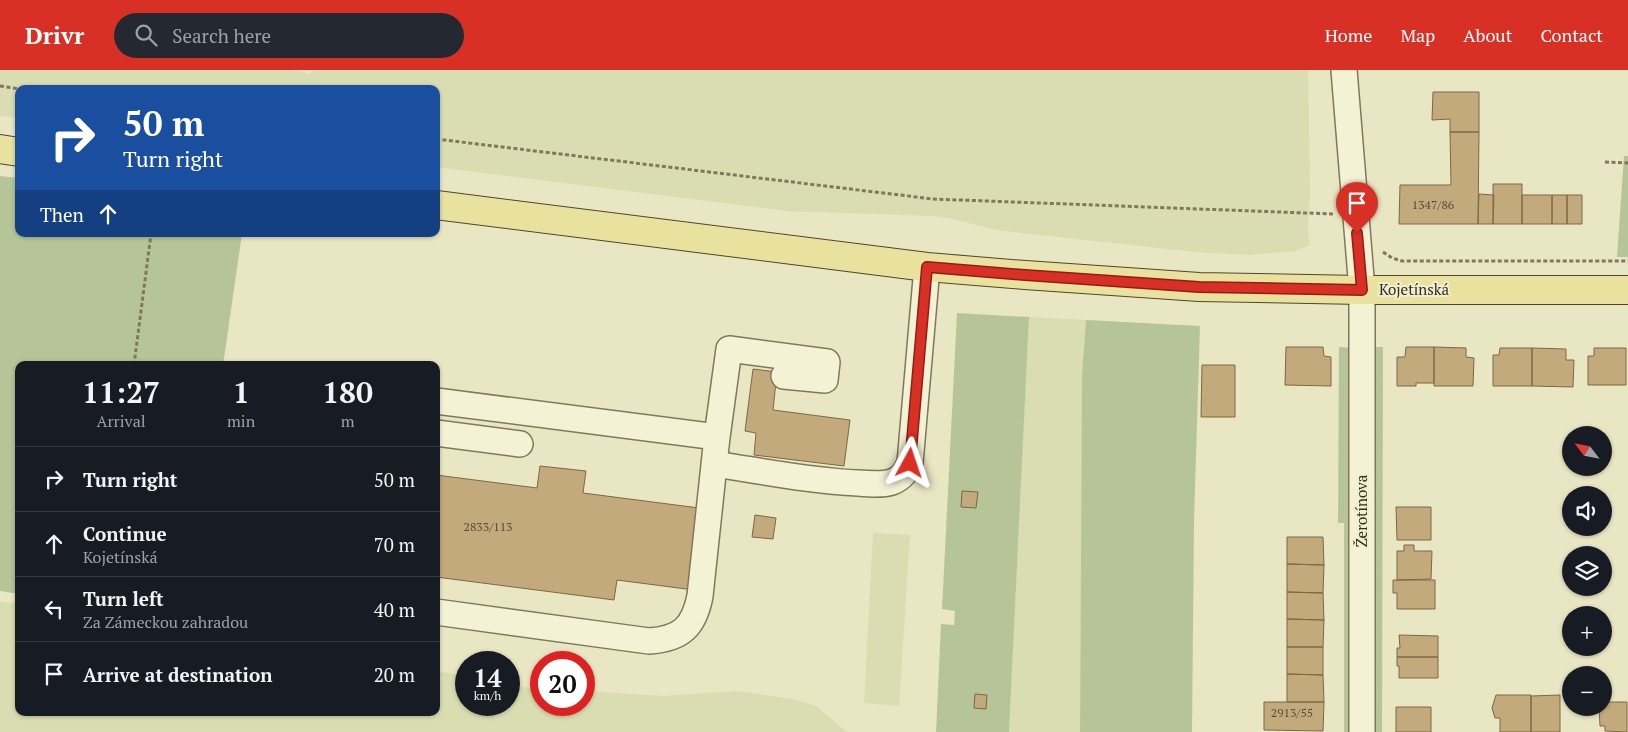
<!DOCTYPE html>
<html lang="en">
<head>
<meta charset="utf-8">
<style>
	:root { --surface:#171b24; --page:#242831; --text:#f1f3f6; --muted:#9ea1a6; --line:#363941; --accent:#d93025 }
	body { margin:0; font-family:"PT Serif",serif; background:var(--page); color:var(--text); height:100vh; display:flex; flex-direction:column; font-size:19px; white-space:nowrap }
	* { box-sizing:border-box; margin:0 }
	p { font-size:16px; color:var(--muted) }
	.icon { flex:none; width:28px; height:28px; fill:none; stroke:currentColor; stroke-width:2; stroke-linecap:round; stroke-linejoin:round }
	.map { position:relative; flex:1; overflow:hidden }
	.details { position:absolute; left:15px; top:291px; width:425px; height:355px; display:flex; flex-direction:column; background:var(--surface); border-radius:10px; box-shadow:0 1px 4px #0004 }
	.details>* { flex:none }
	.banner { position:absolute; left:15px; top:15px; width:425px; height:152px; border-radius:10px; box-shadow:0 1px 4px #0004; background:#1a4fa0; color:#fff; overflow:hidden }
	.needle { width:32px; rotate:302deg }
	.fabs { position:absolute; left:1562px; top:356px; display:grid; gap:10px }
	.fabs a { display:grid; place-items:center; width:50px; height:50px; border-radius:50%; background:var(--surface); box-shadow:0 1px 4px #0004; font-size:25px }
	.speed { position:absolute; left:455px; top:581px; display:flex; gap:10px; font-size:25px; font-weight:700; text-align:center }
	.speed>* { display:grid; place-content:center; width:65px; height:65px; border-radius:50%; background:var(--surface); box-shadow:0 1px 4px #0004; line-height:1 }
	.speed small { font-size:12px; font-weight:400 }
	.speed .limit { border:8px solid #d22; background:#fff; color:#111 }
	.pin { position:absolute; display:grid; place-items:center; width:42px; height:42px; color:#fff; margin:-51px -21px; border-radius:50% 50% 50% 0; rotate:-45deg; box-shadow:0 0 5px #0007 }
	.pin .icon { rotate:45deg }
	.me { position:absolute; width:55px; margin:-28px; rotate:5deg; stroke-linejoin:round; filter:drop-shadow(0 0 4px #0008) }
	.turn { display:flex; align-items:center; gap:18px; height:105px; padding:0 25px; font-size:22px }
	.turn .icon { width:65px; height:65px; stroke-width:2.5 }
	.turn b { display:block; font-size:35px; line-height:42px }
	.then { display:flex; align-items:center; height:48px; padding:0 25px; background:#0003; gap:10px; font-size:19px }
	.eta { display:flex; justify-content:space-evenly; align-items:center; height:85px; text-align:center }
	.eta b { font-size:30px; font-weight:700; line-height:35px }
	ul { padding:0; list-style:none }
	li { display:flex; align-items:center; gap:15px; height:65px; padding:0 25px; border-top:1px solid var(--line) }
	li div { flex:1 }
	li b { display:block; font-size:19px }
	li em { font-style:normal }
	header { display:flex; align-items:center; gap:30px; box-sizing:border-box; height:70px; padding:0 25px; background:var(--accent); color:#fff }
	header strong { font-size:24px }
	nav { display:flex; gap:28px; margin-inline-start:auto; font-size:18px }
	.search { width:350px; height:45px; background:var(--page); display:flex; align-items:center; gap:12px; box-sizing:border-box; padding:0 18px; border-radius:28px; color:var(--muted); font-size:19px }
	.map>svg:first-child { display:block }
</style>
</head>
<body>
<header>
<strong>Drivr</strong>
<div class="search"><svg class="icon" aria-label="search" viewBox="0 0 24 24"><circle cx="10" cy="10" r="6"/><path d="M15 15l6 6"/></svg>Search here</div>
<nav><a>Home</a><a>Map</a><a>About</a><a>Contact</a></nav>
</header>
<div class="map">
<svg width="1628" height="662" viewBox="0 0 1628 662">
	<rect width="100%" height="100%" fill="#e9e6c3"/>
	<path fill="#daddb1" d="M0 0H293L310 4 312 0H1308L1310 122 1308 160 1310 175 1296 181 1250 185 1195 182 996 160 953 149 932 146 787 141 436 97V19H19V48L0 46Z
		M1029 247 1086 250 1082 304 1080 662H1009Z
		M873 463 910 465 899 636 864 633Z
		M0 532 19 533V642H436V601L466 606V635H509V614L541 620V635H584V621L664 626 737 621 792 629 816 636 847 662H0Z"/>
	<path fill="#b6c598" d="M1624 86H1628V187H1617Z
		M0 106 19 108V164H242L223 295H19V524L0 521Z
		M957 243 1029 247 1009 662H936L941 554 954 555 955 541 942 539Z
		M1086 250 1200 256 1194 452 1192 662H1080L1082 304Z
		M1339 277 1353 278 1352 662H1344V453H1338Z
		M1372 277H1383L1382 662H1372Z"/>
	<path fill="#c3aa7d" stroke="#7d6844" d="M1433 22H1479V62H1450V49L1432 50Z
		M1450 62H1479L1478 154H1399L1400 115H1451Z
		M1493 114H1522V154H1493Z
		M1479 124 1494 125 1493 154H1478Z
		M1522 125H1552V154H1522Z
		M1552 125H1567V154H1552Z
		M1567 125H1582V154H1567Z
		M1286 277H1323L1324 286 1331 287V316L1285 315Z
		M1406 277H1434V313H1416V316H1397V287H1405Z
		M1434 277 1466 278V287L1474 288 1473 316H1434Z
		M1500 278H1532V316H1493V285H1499Z
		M1532 278 1566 279V290H1574L1573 317 1532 316Z
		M1594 278H1626V315H1588V286H1594Z
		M1202 295H1235V347H1201Z
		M753 299 777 302 773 340 850 350 844 396 754 385 756 363 745 361Z
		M540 396 586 401 583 423 699 438 694 520 617 510 614 530 436 507V405L537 418Z
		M962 421 978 422 976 438 961 437Z
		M1396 437H1431V470H1397Z
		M755 445 776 448 773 469 752 467Z
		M1287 467H1323L1324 495 1287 494Z
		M1404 475H1414V481H1432L1431 509 1397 510V481H1404Z
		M1287 494 1324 495 1323 523 1287 522Z
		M1393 510H1435V539H1397V523H1393Z
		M1287 522 1323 523 1324 550 1287 549Z
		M1287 549 1324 550 1323 577H1287Z
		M1399 565 1438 566V587H1397V578H1400Z
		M1287 577H1323V605L1287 604Z
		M1397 587H1438V608H1399V596H1397Z
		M1287 604 1323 605 1324 632H1287Z
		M975 624 987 625 986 639 974 638Z
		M1496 625H1531V662H1500V648H1495L1492 638Z
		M1560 625V662H1531V626Z
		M1264 632H1324L1323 661 1264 660Z
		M1604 632H1627V662L1605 661V656H1600L1599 638H1604Z
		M1396 637H1431V662H1396Z"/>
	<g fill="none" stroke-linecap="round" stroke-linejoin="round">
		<defs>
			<path id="minor" d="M1344 0 1362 220V662
				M436 331 717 367 700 526C694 557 681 569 649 571L436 542
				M436 363 520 374
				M717 367 729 279 827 292 825 310 784 306
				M714 394C762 401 810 411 858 413 870 414 882 415 892 412 902 408 906 402 910 393L927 197"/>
			<path id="major" d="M0 79 19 82
				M436 135 927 197 1025 205 1199 217 1362 220H1628"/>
		</defs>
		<use href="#minor" stroke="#81785c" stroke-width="28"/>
		<use href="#major" stroke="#4f4530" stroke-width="30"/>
		<path stroke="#81785c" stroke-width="3" stroke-dasharray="4 2.5" stroke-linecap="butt" d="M0 16 20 19
			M436 69 933 129 1333 144
			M1605 92 1628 93
			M1383 182 1392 188 1402 191H1628
			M134 295 151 164"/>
		<use href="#minor" stroke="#f4f2d5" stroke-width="25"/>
		<use href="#major" stroke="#e8e29e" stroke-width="28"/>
	</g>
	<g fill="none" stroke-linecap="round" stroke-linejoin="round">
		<defs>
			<path id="route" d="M910 393 927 197 1025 205 1199 217 1362 220 1357 163"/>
		</defs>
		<use href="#route" stroke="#8d1f18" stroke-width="12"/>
		<use href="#route" stroke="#d93025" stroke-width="9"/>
	</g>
	<g text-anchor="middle" stroke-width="4" stroke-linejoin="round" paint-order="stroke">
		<g font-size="12" fill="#564c36">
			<text x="1433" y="139">1347/86</text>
			<text x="488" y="461">2833/113</text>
			<text x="1292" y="647">2913/55</text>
		</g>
		<g font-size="15" fill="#322c1e" stroke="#f1efd1">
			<text x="1414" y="225">Kojetínská</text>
			<text transform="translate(1362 441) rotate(-90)" y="5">Žerotínova</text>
		</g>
	</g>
</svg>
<div class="fabs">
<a><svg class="needle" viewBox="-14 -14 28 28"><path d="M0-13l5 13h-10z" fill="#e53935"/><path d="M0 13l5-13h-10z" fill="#9ea1a6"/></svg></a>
<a><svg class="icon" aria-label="sound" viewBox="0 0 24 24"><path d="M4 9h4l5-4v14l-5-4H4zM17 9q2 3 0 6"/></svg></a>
<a><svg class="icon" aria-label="layers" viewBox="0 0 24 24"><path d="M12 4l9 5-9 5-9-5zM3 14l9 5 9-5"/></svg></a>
<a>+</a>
<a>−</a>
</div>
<div class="speed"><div>14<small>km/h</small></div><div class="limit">20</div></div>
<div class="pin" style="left:1357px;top:163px;background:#d93025"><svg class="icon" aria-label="arrive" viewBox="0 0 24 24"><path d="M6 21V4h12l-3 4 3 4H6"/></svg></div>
<svg class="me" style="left:910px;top:393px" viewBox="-20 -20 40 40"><path d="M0-17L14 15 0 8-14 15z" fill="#d93025" stroke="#fff" stroke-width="4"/></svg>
<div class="banner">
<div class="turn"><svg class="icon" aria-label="right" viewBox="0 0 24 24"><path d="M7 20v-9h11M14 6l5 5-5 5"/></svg><div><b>50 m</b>Turn right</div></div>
<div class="then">Then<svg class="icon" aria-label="ahead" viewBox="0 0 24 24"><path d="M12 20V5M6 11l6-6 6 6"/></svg></div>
</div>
<section class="details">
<div class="eta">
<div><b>11:27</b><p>Arrival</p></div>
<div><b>1</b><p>min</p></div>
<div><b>180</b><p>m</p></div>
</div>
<ul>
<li><svg class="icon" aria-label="right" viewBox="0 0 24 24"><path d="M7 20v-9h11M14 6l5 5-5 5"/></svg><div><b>Turn right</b></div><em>50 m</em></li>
<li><svg class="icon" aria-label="ahead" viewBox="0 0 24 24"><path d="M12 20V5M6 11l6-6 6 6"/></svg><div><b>Continue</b><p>Kojetínská</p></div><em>70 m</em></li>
<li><svg class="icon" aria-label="left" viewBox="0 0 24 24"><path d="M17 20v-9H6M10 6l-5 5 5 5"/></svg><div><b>Turn left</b><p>Za Zámeckou zahradou</p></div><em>40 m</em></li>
<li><svg class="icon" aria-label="arrive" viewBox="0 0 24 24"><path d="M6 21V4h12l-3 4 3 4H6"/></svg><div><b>Arrive at destination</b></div><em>20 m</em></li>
</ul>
</section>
</div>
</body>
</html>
